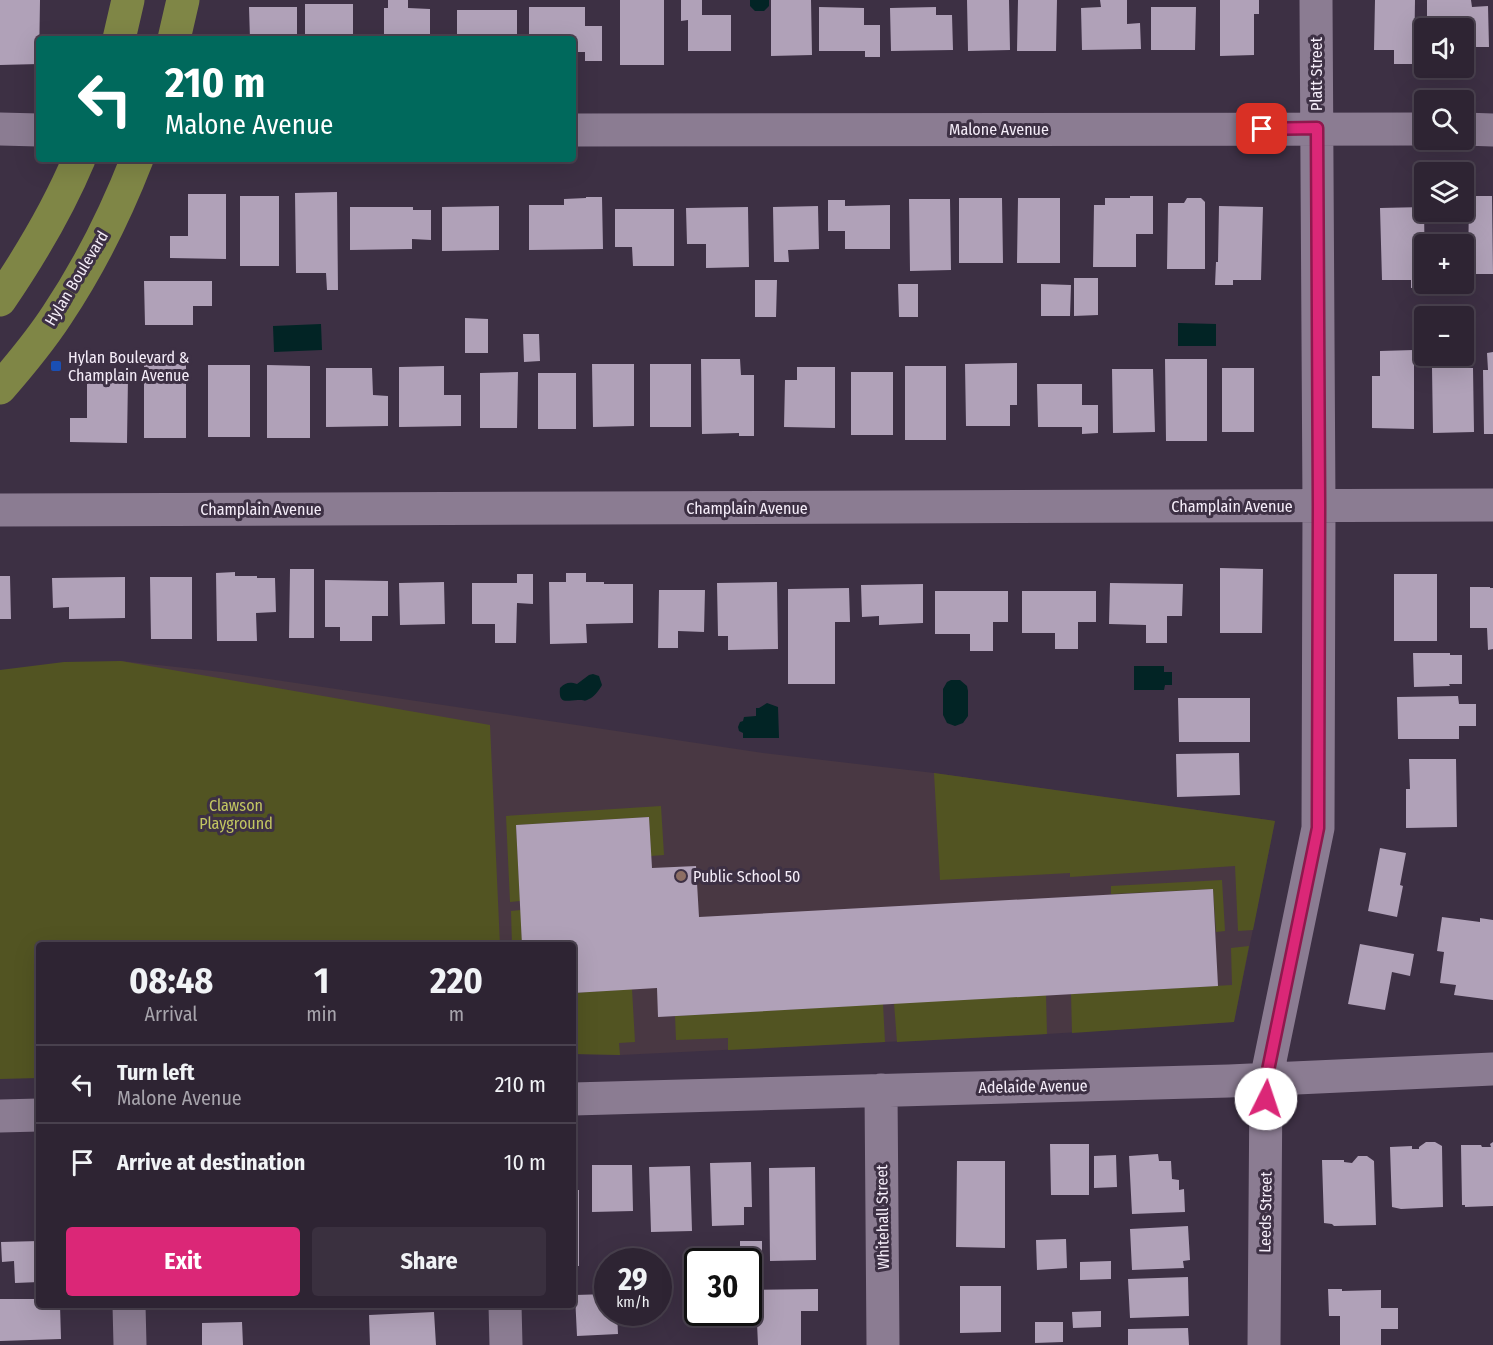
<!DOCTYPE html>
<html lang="en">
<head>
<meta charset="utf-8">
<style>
	:root { --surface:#2e2433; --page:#3a303f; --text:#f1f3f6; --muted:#a7a4ac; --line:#49414e; --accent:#db2777 }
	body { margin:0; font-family:"Fira Sans Condensed",sans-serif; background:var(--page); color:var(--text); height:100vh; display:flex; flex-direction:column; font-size:22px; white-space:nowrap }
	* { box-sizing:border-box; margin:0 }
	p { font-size:20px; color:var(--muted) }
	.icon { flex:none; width:33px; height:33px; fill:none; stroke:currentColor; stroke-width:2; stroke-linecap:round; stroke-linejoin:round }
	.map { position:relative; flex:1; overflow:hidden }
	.side { position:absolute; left:36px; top:942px; width:540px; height:366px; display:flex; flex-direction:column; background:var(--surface); border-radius:6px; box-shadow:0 6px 24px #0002,0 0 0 2px var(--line) }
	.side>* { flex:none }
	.banner { position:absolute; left:36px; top:36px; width:540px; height:126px; border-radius:6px; box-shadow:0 6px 24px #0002,0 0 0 2px var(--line); background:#00695c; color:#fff; overflow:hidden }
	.fabs { position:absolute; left:1414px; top:18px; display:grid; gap:12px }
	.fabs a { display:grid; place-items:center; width:60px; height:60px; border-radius:6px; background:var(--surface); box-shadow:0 6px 24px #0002,0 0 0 2px var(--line); font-size:30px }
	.speed { position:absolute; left:594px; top:1248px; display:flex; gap:12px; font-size:30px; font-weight:700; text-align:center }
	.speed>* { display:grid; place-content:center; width:78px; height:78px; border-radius:50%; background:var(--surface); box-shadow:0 6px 24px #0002,0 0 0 2px var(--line); line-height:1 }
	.speed small { font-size:15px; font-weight:400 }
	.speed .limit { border:3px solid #111; border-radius:9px; background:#fff; color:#111 }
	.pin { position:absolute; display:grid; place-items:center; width:51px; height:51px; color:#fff; margin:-26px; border-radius:12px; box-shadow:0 3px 9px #0006 }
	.me { position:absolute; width:66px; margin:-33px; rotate:4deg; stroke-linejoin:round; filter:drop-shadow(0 0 4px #0008) }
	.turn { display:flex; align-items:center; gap:21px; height:126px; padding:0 30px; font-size:27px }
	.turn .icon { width:78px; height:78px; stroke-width:2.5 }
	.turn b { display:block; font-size:42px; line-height:51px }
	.eta { display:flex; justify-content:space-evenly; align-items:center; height:102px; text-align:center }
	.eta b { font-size:36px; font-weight:700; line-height:42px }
	.cta { display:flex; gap:12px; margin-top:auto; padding:12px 30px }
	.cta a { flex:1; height:69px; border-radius:6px; background:var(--accent); color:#fff; font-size:24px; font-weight:700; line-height:69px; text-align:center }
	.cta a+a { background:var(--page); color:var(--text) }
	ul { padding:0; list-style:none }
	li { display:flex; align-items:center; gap:18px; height:78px; padding:0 30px; border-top:2px solid var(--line) }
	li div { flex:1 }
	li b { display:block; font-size:22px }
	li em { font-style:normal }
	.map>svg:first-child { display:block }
</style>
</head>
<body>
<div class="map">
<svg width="1493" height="1345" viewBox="0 0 1493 1345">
	<rect width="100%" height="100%" fill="#3d3044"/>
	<path fill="#493843" d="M121 661 222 672 763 753 934 773 1275 821 1234 1022 1047 1034 620 1055 573 1054V945H90Z"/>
	<path fill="#525422" d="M121 661 490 725 500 945H39V1078L0 1079V670L64 662Z
		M934 773 1275 821 1253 930 1238 931 1235 866 1070 877V873L940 880Z
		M661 806 664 855 651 856 649 817 516 825 520 901 510 902 506 816Z
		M1222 880 1225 931 1216 932 1213 889 1111 894V886Z
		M521 910 522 945H512L511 911Z
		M1249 946 1234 1022 1072 1033 1071 994 1232 985 1231 948Z
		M632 989 635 1042 619 1043 620 1055 573 1054V993Z
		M1046 995 1047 1034 897 1042 894 1003Z
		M883 1004 885 1042 728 1050V1038L676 1040 675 1016Z"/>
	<path fill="#022425" d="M750 0H769V6L764 11H755L750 6Z
		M1178 323 1216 324V346H1178Z
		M321 324 322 350 274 352 273 326Z
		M1134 666H1164V672H1172V685H1165L1164 690H1134Z
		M593 674 599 676 602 685C600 689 593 698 589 699 584 702 585 700 580 700 569 699 558 707 560 688 566 682 570 682 577 684L589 675Z
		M951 680H960L967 686 968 691V716L963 723 955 726 947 723 943 715V689L947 682Z
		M767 703 778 707 779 738H743V733L739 731 738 727 740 722 743 721 744 717 756 716V708H759Z"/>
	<path fill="#b0a1b8" d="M0 0H40L39 64 0 65Z
		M388 0H408V8L430 9V39H384V8H388Z
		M620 0H664V65H620Z
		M681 0H702V15H731V51H688V20L681 21Z
		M771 0H811L812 55 771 56Z
		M967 0H1009L1010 50 968 51Z
		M1018 0H1057L1056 51H1017Z
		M1100 0H1127V24L1140 23 1141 49 1082 50 1081 8 1101 7Z
		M1220 0H1259V14H1254V55L1220 56Z
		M1375 0H1415L1414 64H1394V50H1374Z
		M1427 0H1471L1472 7 1488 6 1489 47H1468V45H1464V28H1427Z
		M305 4H353V39H305Z
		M249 7H297V39H250Z
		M529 7H585V26H602V61H585V52H573V39H529Z
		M819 7 864 8V25H880V57H865V51H819Z
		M936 7V15H952L953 50 891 51 890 8Z
		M1151 7H1196L1195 50H1151Z
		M457 10H517V39H457Z
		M337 192 338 290H327L326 273H296L295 193Z
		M188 194H226V259L170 258V236H188Z
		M240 196H279V266H240Z
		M1130 196H1153V234H1136V267H1093L1094 205H1105V198H1130Z
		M1469 196H1492L1493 274H1468Z
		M586 197H602L603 249 529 250V205H564V199L586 198Z
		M959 198H1002L1003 263H959Z
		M1018 198H1060V263H1017Z
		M1187 198H1201L1205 202V269H1167L1168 203H1184Z
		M909 199H950L951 270 910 271Z
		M828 200H845V206L890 205V249H845V231H828Z
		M499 206V250L442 251V207Z
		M818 206 819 249 788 250 789 262H774L773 207Z
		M1219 206 1263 207 1261 280H1233V285H1215L1216 262H1218Z
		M350 207H413V210H431V240L412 239V249L350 250Z
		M748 207 749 267 706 268V244H687L686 208Z
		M1424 207 1425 284H1432L1433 287 1411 288V280H1382L1380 208Z
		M615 209H674V266H633L632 247H615Z
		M1074 278H1098V315L1074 316Z
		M755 280H777L776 317H755Z
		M144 281H212V306H193V325H145Z
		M898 284H918V317H899Z
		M1041 284 1071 285 1070 316H1041Z
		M465 318 488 319V353H465Z
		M1422 320H1425V351H1422Z
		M523 334H539L540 361 524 362Z
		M1414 350V429L1372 428V376H1380V351Z
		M1493 352V434H1484L1483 370H1488L1487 353Z
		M701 359H740L741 375H754V436H739V433L702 434Z
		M1165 359H1207V441H1166Z
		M1017 363V405H1010V426H966L965 364Z
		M144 364H186V438H144Z
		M592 364H634V426L593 427Z
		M650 364H691V427H650Z
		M208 365H250V437H208Z
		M267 365 310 366V438H267Z
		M444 366V395H461V426L399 427V367Z
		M905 366H946V440H905Z
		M797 367H835V428L784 427 785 380H797Z
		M326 368H372L373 395 388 396V426L326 427Z
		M1222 368H1254V432H1222Z
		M1432 368H1473L1474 432 1433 433Z
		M1112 369H1153L1155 432 1113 433Z
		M518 372 517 428H480V373Z
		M851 372H893V435H851Z
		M538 373H576V429H538Z
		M87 377H128L127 443 70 442V418H87Z
		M1037 384H1082V405H1098V433L1082 434V427H1038Z
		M1220 568 1263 569 1262 633H1220Z
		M290 569H314V638H289Z
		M235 572V576H257V578H275L276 612 256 613 257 641H217L216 573Z
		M566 573H586V582H604V584H633V623L586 624 587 643 550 644 549 582H566Z
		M517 574H533V604L517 603 516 643H495V624H472V583H517Z
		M1394 574H1437V641H1394Z
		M0 576H10L11 619H0Z
		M125 577V618L69 619V607L53 608 52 578Z
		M150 577H192V639H151Z
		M325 580 388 581V616H372V641H340V627H325Z
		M444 582 445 624 400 625 399 583Z
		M777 582 778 649 728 650V636H718L717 583Z
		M1110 583 1183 584 1182 616H1167V643H1146V625L1109 624Z
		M923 584V623L879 625V616L862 617 861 585Z
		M1470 587H1490V588H1493V649L1488 650 1487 628H1470Z
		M849 588 850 622H835V684H788V589Z
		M659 590H705L704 632 678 631V648H658Z
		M935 591H1008V622H993V651H970V634H935Z
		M1022 591H1096V622H1078V649H1055V633H1022Z
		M1413 653H1450V655H1462V684H1449L1450 686 1414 687Z
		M1458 696 1459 704H1476V726H1459V739H1398L1397 697Z
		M1178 698H1250V742H1179Z
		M1239 753 1240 795 1177 797 1176 754Z
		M1409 759H1456L1457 827 1406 828V789H1410Z
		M649 817 652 868 696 866 699 917 1213 889 1218 986 658 1017 657 988 573 993V945H522L516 825Z
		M1380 848 1406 853 1400 885 1403 886 1397 917 1368 911Z
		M1442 917 1480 922V918L1493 920V1000L1454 995 1456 985 1440 983 1444 952 1437 951Z
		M1360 944 1414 954 1410 976 1392 972 1385 1010 1348 1004Z
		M1426 1142H1435L1442 1146 1443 1207 1401 1209 1392 1207 1390 1147 1412 1146V1149H1419V1147Z
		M1493 1142V1206L1465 1207V1205H1462L1461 1145H1481L1482 1147H1491L1490 1144Z
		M1050 1144H1089V1195H1051Z
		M1158 1154 1159 1161H1171L1172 1179 1179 1180V1190L1184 1189 1185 1212 1132 1214 1129 1156Z
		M1116 1155 1117 1187 1094 1188V1156Z
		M1358 1156H1367L1374 1161 1376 1225 1334 1226 1332 1224 1324 1223 1322 1160H1344V1162L1352 1163Z
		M957 1161H1005V1248L956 1247Z
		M751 1162 752 1207H744V1225L712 1226 710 1163Z
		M592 1165H632L633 1211 592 1212Z
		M690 1166 692 1231 651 1232 649 1167Z
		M815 1167 816 1260 770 1261 769 1168Z
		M573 1170H575L576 1190H579V1266H573Z
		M1188 1226 1190 1260 1183 1261 1184 1268 1132 1270 1130 1229Z
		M1066 1239 1067 1268 1037 1270 1036 1240Z
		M39 1241V1282L15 1283 14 1261 2 1262 1 1242Z
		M740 1241H762V1280H748V1262H740Z
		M1111 1261V1279L1080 1280V1262Z
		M1188 1277 1189 1316 1130 1318 1128 1279Z
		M960 1286H1001V1332L960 1333Z
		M818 1289V1311H801V1345H758L757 1323H743V1312H748V1290Z
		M1328 1289H1342V1291L1381 1290V1308H1398V1329H1381V1345H1340V1316H1329Z
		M608 1294V1312H617L618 1334 577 1336 575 1295Z
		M0 1299H39V1305H60L61 1339 0 1341Z
		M1101 1311V1327L1073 1328 1072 1312Z
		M434 1312 436 1345H370L369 1315Z
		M242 1322 243 1345H202V1323Z
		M1035 1322H1063V1342L1035 1343Z
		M1188 1328 1189 1345H1128V1329Z"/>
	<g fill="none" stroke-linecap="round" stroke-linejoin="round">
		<path stroke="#8b7c92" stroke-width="33" d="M0 129 39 130
			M1464 129 1493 130
			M573 130 1425 129
			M0 510 1493 505
			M881 1090 883 1345
			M573 1099 1229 1081 1493 1069
			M0 1116 39 1115
			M129 1305 130 1345
			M505 1305 506 1345
			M1264 1345 1266 1080 1318 828 1319 506 1316 0"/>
		<path stroke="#7f8646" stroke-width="33" d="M119 39 128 0
			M174 39 183 0
			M0 300C30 256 58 209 79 159
			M0 388C20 365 40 341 57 315 89 267 116 213 137 159"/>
	</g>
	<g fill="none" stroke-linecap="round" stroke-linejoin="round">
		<defs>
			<path id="route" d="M1262 129 1317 128 1319 506 1318 828 1266 1080V1099"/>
		</defs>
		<use href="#route" stroke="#8e194d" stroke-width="15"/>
		<use href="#route" stroke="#db2777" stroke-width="10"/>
	</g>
	<rect fill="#1a4fb4" stroke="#3d3044" stroke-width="2" x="50" y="360" width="12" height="12" rx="3"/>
	<circle fill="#8d6e63" stroke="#3d3044" stroke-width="2" cx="681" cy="876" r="6"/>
	<g text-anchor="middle" stroke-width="6" stroke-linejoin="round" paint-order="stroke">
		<g font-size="16" fill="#f5edf9" stroke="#3d3044">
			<text transform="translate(1316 74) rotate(-90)" y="6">Platt Street</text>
			<text x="999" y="135">Malone Avenue</text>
			<text transform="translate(76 278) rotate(-59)" y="6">Hylan Boulevard</text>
			<text x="1232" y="512">Champlain Avenue</text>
			<text x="747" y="514">Champlain Avenue</text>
			<text x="261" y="515">Champlain Avenue</text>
			<text transform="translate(1033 1086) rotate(-1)" y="6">Adelaide Avenue</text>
			<text transform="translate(1265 1212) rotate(-89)" y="6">Leeds Street</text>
			<text transform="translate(882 1217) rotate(-91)" y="6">Whitehall Street</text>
		</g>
		<g font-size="16" fill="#f5edf9" stroke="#3d3044" text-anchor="start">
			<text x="68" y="363">Hylan Boulevard &amp;<tspan x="68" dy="18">Champlain Avenue</tspan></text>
			<text x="693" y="882">Public School 50</text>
		</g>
		<g font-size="16" fill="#c2c661" stroke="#3d3044">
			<text x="236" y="811">Clawson<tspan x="236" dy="18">Playground</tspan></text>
		</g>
	</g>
</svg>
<div class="fabs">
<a><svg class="icon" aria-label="sound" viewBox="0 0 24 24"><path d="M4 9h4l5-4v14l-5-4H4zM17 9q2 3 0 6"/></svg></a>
<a><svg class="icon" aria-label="search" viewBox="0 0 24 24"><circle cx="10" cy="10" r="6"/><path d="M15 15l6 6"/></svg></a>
<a><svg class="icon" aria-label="layers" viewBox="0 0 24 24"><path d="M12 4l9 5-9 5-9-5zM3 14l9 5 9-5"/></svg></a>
<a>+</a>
<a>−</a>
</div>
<div class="speed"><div>29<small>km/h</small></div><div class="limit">30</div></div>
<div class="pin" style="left:1262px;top:129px;background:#d93025"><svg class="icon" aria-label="arrive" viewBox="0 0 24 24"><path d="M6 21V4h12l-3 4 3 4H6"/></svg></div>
<svg class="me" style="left:1266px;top:1099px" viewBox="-20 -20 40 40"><circle r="19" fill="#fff"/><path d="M0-13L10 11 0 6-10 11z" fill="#db2777"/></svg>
<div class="banner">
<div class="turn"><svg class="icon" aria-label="left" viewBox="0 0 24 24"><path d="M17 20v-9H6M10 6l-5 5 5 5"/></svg><div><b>210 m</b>Malone Avenue</div></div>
</div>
<section class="side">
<div class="eta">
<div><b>08:48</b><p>Arrival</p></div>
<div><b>1</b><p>min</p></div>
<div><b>220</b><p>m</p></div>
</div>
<ul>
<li><svg class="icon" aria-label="left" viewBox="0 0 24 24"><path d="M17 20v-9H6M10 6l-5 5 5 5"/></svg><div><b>Turn left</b><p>Malone Avenue</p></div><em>210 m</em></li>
<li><svg class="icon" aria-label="arrive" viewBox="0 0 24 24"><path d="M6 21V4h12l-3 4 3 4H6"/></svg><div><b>Arrive at destination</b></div><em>10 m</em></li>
</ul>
<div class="cta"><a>Exit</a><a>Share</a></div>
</section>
</div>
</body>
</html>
